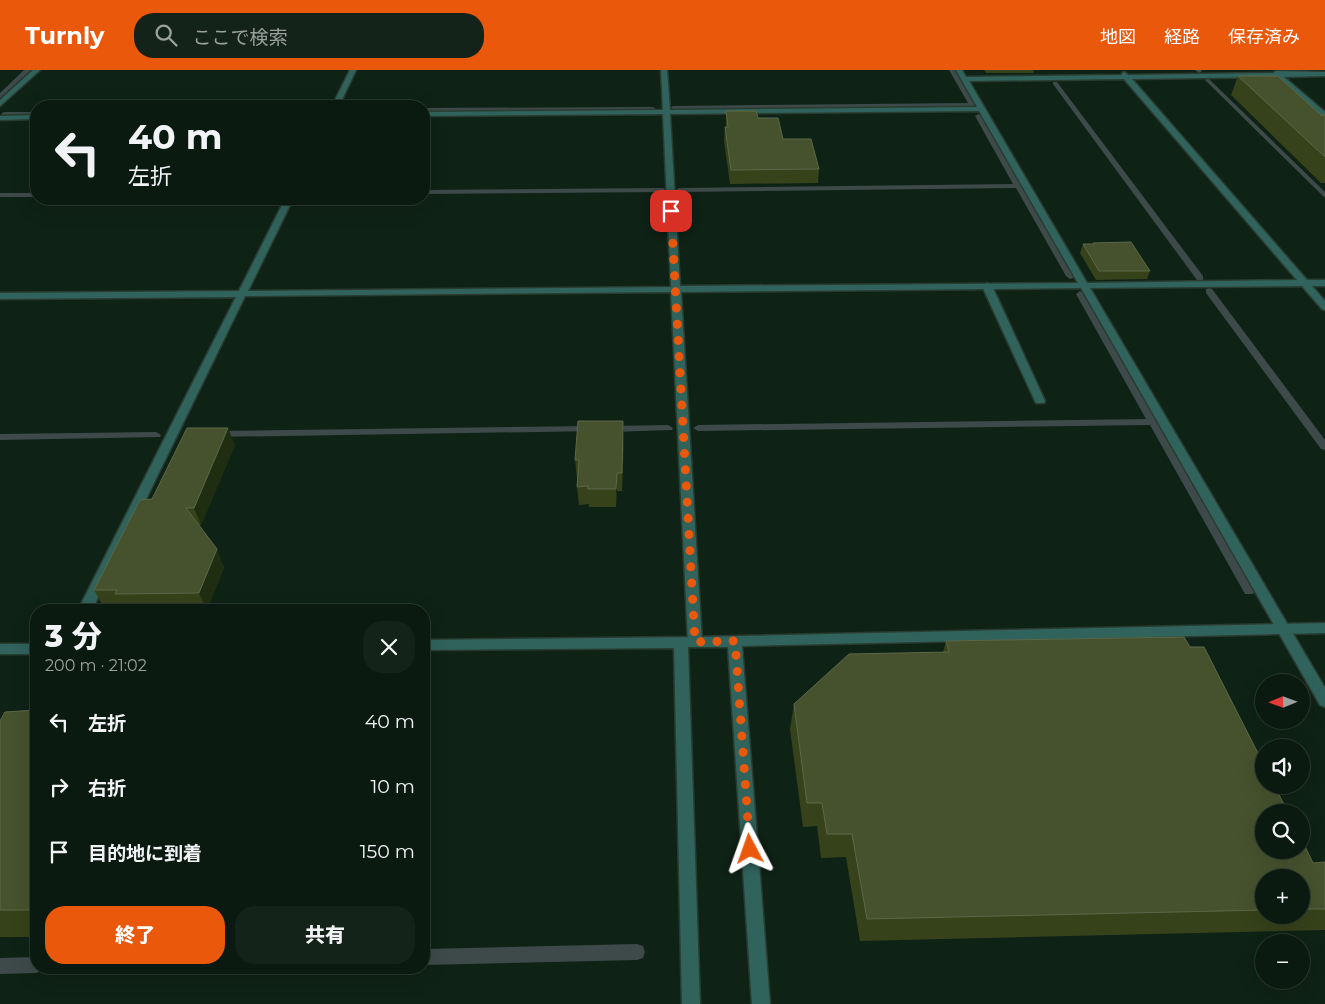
<!DOCTYPE html>
<html lang="ja">
<head>
<meta charset="utf-8">
<style>
	:root { --surface:#0b1a10; --page:#142319; --text:#f1f3f6; --muted:#9aa19f; --line:#2b3830; --accent:#ea580c }
	body { margin:0; font-family:Montserrat,"Noto Sans JP",sans-serif; background:var(--page); color:var(--text); height:100vh; display:flex; flex-direction:column; font-size:19px; white-space:nowrap }
	* { box-sizing:border-box; margin:0 }
	p { font-size:16px; color:var(--muted) }
	.icon { flex:none; width:28px; height:28px; fill:none; stroke:currentColor; stroke-width:2; stroke-linecap:round; stroke-linejoin:round }
	.map { position:relative; flex:1; overflow:hidden }
	.details { position:absolute; left:30px; top:534px; width:400px; height:370px; display:flex; flex-direction:column; background:var(--surface); border-radius:20px; box-shadow:0 5px 20px #0002,0 0 0 1px var(--line) }
	.details>* { flex:none }
	.guide { position:absolute; left:30px; top:30px; width:400px; height:105px; border-radius:20px; box-shadow:0 5px 20px #0002,0 0 0 1px var(--line); background:#0b1a10; color:var(--text); overflow:hidden }
	.needle { width:32px; rotate:269deg }
	.controls { position:absolute; left:1255px; top:604px; display:grid; gap:10px }
	.controls a { display:grid; place-items:center; width:55px; height:55px; border-radius:50%; background:var(--surface); box-shadow:0 5px 20px #0002,0 0 0 1px var(--line); font-size:25px }
	.pin { position:absolute; display:grid; place-items:center; width:42px; height:42px; color:#fff; margin:-21px; border-radius:10px; box-shadow:0 2px 8px #0006 }
	.me { position:absolute; width:55px; margin:-28px; rotate:356deg; stroke-linejoin:round; filter:drop-shadow(0 0 4px #0008) }
	.turn { display:flex; align-items:center; gap:18px; height:105px; padding:0 15px; font-size:22px }
	.turn .icon { width:65px; height:65px; stroke-width:2.5 }
	.turn b { display:block; font-size:35px; line-height:42px }
	.round { display:grid; place-items:center; flex:none; width:52px; height:52px; border-radius:20px; background:var(--page) }
	.headline { display:flex; align-items:center; justify-content:space-between; height:85px; padding:0 15px }
	h1 { font-size:30px; font-weight:800; line-height:38px }
	.button { display:flex; gap:10px; margin-top:auto; padding:10px 15px }
	.button a { flex:1; height:58px; border-radius:20px; background:var(--accent); color:#fff; font-size:20px; font-weight:800; line-height:58px; text-align:center }
	.button a+a { background:var(--page); color:var(--text) }
	ul { padding:0; list-style:none }
	li { display:flex; align-items:center; gap:15px; height:65px; padding:0 15px }
	li div { flex:1 }
	li b { display:block; font-size:19px }
	li em { font-style:normal }
	header { display:flex; align-items:center; gap:30px; box-sizing:border-box; height:70px; padding:0 25px; background:var(--accent); color:#fff }
	header strong { font-size:24px }
	nav { display:flex; gap:28px; margin-inline-start:auto; font-size:18px }
	.search { width:350px; height:45px; background:var(--page); display:flex; align-items:center; gap:12px; box-sizing:border-box; padding:0 18px; border-radius:20px; color:var(--muted); font-size:19px }
	.map>svg:first-child { display:block }
</style>
</head>
<body>
<header>
<strong>Turnly</strong>
<div class="search"><svg class="icon" aria-label="search" viewBox="0 0 24 24"><circle cx="10" cy="10" r="6"/><path d="M15 15l6 6"/></svg>ここで検索</div>
<nav><a>地図</a><a>経路</a><a>保存済み</a></nav>
</header>
<div class="map">
<svg width="1325" height="934" viewBox="0 0 1325 934">
	<rect width="100%" height="100%" fill="#0f2216"/>
	<g fill="none" stroke-linecap="round" stroke-linejoin="round">
		<path fill="#3e4a4a" fill-rule="evenodd" d="M24 0H31L0 28V23Z
			M949 0H955L974 33V36L673 40 670 38 673 36 968 33Z
			M1195 0H1201L1202 1 1199 3Z
			M1208 8 1325 122V128L1206 11 1205 10Z
			M1053 12H1057L1203 206V210H1197L1053 14Z
			M653 37 656 39 655 40 424 42V38Z
			M4 42H36V46L2 45V43Z
			M978 44 981 46 1074 206 1073 208 1070 209 1066 206 1016 118 679 122 675 120 679 118 1013 114 975 46Z
			M664 118 665 120 661 122 424 124V120Z
			M0 123H36V127H0Z
			M1209 218 1212 219 1325 370V380L1321 379 1206 223V219Z
			M1080 221 1084 224 1253 518 1255 521 1253 524H1245L1150 355 698 361 693 358 698 355 1146 349 1076 224Z
			M668 355 673 358 672 360 610 362 605 359 610 356Z
			M592 356 597 359 596 361 215 367 210 364 215 361Z
			M156 362 161 365 160 367 0 370V364Z
			M637 874 643 876 645 882 643 888 637 890 424 895V879Z
			M36 887V898H43L42 901 36 903 0 904V888Z"/>
		<defs>
			<path id="service" d="M987 213 992 216 1045 331 1044 333H1036L1035 331 982 216Z"/>
			<path id="minor" d="M33 0H40L0 36V30Z
				M350 0H356L339 36H332Z
				M661 0H667L670 40 977 37 956 0H962L966 7 1121 5 1124 2 1128 5 1273 3 1276 1 1325 2V6L1284 7 1325 42V48L1276 7 1132 9 1307 210H1325V216H1312L1325 231V240L1322 239 1302 216 1090 218 1325 618V637L1320 635 1081 218 681 222 702 572 700 576 695 577 690 576 688 572 671 222 245 226 92 540H78L236 227 0 229V223L239 221 285 129H293L248 221 671 217 663 44 424 46V42L663 40ZM1124 9 1297 210 1087 213 969 11ZM979 41 1078 213 680 216 670 44Z
				M36 45V49L0 50V46Z"/>
			<path id="tertiary" d="M1325 553V563L742 576 770 934H752L728 577H688L700 934H682L674 578 424 580V570L695 567Z
				M0 574H36V584H0Z"/>
		</defs>
		<use href="#service" stroke="#2a3c30" stroke-width="3"/>
		<use href="#minor" stroke="#2a3c30" stroke-width="3"/>
		<use href="#tertiary" stroke="#2a3c30" stroke-width="3"/>
		<use href="#service" fill="#30635c" fill-rule="evenodd"/>
		<use href="#minor" fill="#30635c" fill-rule="evenodd"/>
		<use href="#tertiary" fill="#30635c" fill-rule="evenodd"/>
	</g>
	<path fill="#36421a" fill-rule="evenodd" d="M984 0H1034L1033 3H986Z
		M1238 6 1321 45H1325V113H1321L1231 25Z
		M726 41 758 48 819 99 818 113 730 114 724 71 725 57H726Z
		M1093 173 1150 201 1147 209 1096 210 1080 183 1083 174H1093Z
		M624 369 622 421H617L616 437H589V434L579 435 577 417 578 408H577L575 390Z
		M235 375 201 455H198L224 497 207 540H124L123 537 104 538 94 520 152 429Z
		M946 571 1313 793 1325 792V860L860 871 846 787 821 788 817 756 803 757 790 659 794 634 943 582ZM1264 808H1301V845H1264Z
		M36 640V867H0V651Z"/>
	<path fill="#1f2e10" d="M623 351 624 369 622 421V403Z
		M228 358 235 375 201 455 194 438Z
		M617 403V421L616 437V419Z
		M217 479 224 497 207 540 199 523Z"/>
	<path fill="#46522e" stroke="#5c6848" d="M1238 6H1278L1321 45H1325V87Z
		M726 41H756L758 48H778L783 69H811L819 99 731 100 725 57H728Z
		M1131 172 1150 201H1099L1083 174H1094L1093 173Z
		M578 351H623L622 403H617L616 419H588V416L577 417 579 390H575Z
		M187 358H228L194 438H186L217 479 199 523 115 524 117 520H94L140 430 152 429Z
		M1184 567 1190 577H1204L1264 695V715H1274L1288 742H1264V780H1301V768L1313 793 1325 792V839H1301V808H1264V840L867 849 852 764H827L822 733H807L794 634 849 584 949 582 946 571Z
		M36 640V840H0V651L5 642Z"/>
	<g fill="none" stroke-linecap="round" stroke-linejoin="round">
		<path stroke="#ea580c" stroke-width="9" stroke-dasharray="0 16.2" d="M671 141 695 572 735 571 750 779"/>
	</g>
</svg>
<div class="controls">
<a><svg class="needle" viewBox="-14 -14 28 28"><path d="M0-13l5 13h-10z" fill="#e53935"/><path d="M0 13l5-13h-10z" fill="#9aa19f"/></svg></a>
<a><svg class="icon" aria-label="sound" viewBox="0 0 24 24"><path d="M4 9h4l5-4v14l-5-4H4zM17 9q2 3 0 6"/></svg></a>
<a><svg class="icon" aria-label="search" viewBox="0 0 24 24"><circle cx="10" cy="10" r="6"/><path d="M15 15l6 6"/></svg></a>
<a>+</a>
<a>−</a>
</div>
<div class="pin" style="left:671px;top:141px;background:#d93025"><svg class="icon" aria-label="arrive" viewBox="0 0 24 24"><path d="M6 21V4h12l-3 4 3 4H6"/></svg></div>
<svg class="me" style="left:750px;top:779px" viewBox="-20 -20 40 40"><path d="M0-17L14 15 0 8-14 15z" fill="#ea580c" stroke="#fff" stroke-width="4"/></svg>
<div class="guide">
<div class="turn"><svg class="icon" aria-label="left" viewBox="0 0 24 24"><path d="M17 20v-9H6M10 6l-5 5 5 5"/></svg><div><b>40 m</b>左折</div></div>
</div>
<section class="details">
<div class="headline"><div><h1>3 分</h1><p>200 m · 21:02</p></div><a class="round"><svg class="icon" aria-label="close" viewBox="0 0 24 24"><path d="M6 6l12 12M18 6L6 18"/></svg></a></div>
<ul>
<li><svg class="icon" aria-label="left" viewBox="0 0 24 24"><path d="M17 20v-9H6M10 6l-5 5 5 5"/></svg><div><b>左折</b></div><em>40 m</em></li>
<li><svg class="icon" aria-label="right" viewBox="0 0 24 24"><path d="M7 20v-9h11M14 6l5 5-5 5"/></svg><div><b>右折</b></div><em>10 m</em></li>
<li><svg class="icon" aria-label="arrive" viewBox="0 0 24 24"><path d="M6 21V4h12l-3 4 3 4H6"/></svg><div><b>目的地に到着</b></div><em>150 m</em></li>
</ul>
<div class="button"><a>終了</a><a>共有</a></div>
</section>
</div>
</body>
</html>
